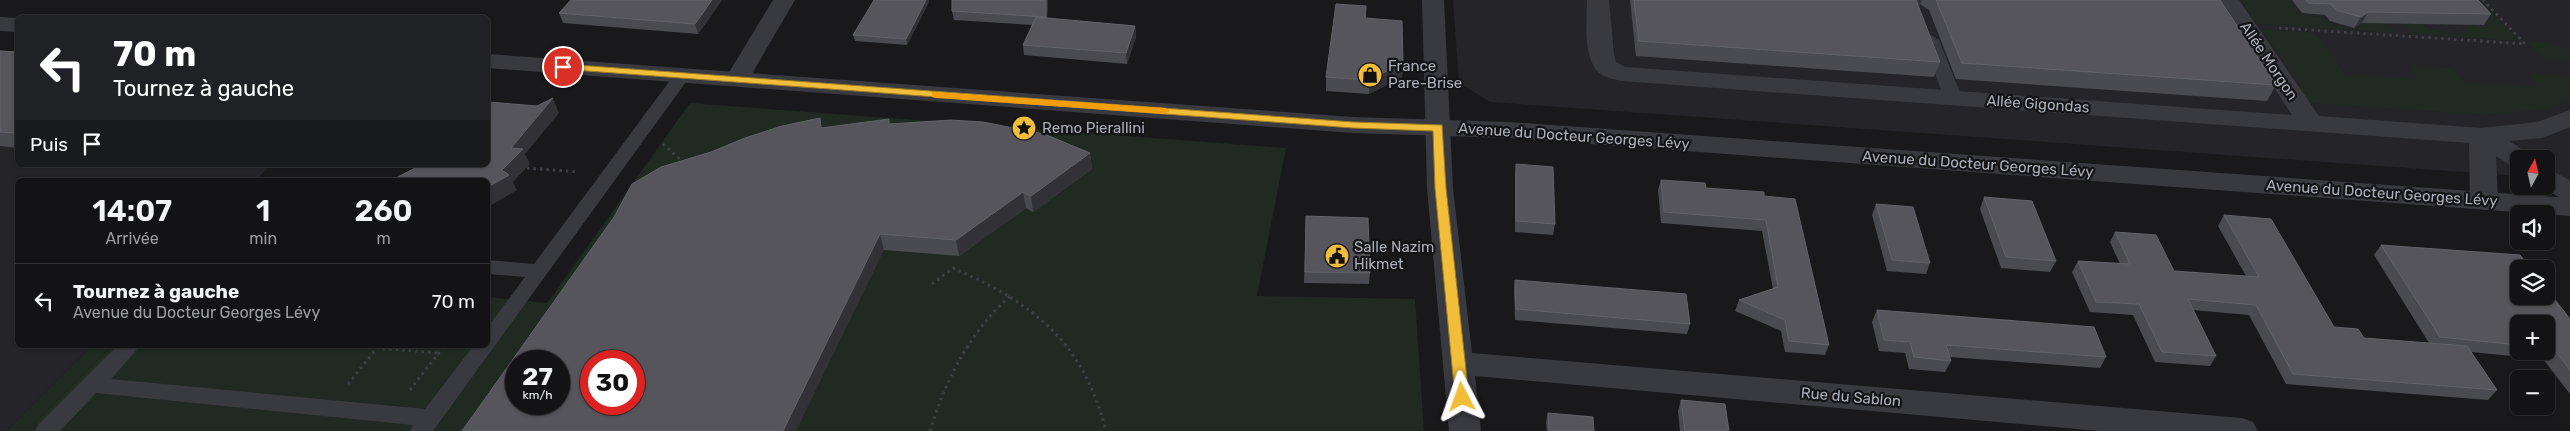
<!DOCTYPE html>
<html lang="fr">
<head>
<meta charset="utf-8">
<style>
	:root { --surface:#131214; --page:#202022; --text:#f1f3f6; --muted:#9d9ea0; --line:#323234 }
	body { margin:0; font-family:Rubik,sans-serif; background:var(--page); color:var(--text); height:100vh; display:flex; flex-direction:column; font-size:19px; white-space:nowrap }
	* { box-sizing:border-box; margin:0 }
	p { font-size:16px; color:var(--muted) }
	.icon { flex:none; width:28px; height:28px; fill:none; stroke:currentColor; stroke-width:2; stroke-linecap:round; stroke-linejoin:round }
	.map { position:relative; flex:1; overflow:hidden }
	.panel { position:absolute; left:15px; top:178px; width:475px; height:170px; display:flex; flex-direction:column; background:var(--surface); border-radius:8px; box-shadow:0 1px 4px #0004,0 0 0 1px var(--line) }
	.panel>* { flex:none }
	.guide { position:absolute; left:15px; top:15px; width:475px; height:152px; border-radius:8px; box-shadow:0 1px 4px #0004,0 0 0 1px var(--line); background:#202124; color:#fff; overflow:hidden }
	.needle { width:32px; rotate:8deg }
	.controls { position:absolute; left:2510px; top:150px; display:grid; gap:10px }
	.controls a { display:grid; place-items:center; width:45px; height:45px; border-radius:8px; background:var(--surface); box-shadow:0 1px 4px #0004,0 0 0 1px var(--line); font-size:25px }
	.speed { position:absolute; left:505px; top:350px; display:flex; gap:10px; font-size:25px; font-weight:700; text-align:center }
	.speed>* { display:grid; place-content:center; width:65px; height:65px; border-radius:50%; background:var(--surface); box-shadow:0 1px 4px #0004,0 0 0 1px var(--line); line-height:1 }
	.speed small { font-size:12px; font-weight:400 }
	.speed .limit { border:8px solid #d22; background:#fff; color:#111 }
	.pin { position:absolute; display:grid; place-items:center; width:42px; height:42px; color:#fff; margin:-21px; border:2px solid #fff; border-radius:50%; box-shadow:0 1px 5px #0007 }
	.me { position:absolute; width:55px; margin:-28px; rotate:356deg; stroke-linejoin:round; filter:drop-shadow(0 0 4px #0008) }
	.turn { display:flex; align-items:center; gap:18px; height:105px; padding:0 15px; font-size:22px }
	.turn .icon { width:65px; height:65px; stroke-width:2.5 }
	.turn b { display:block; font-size:35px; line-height:42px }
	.then { display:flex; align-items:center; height:48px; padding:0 15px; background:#0003; gap:10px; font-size:19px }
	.eta { display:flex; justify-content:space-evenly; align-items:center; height:85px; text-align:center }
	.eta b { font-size:30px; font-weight:600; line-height:35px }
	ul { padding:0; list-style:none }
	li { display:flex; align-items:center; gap:15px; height:75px; padding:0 15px; border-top:1px solid var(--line) }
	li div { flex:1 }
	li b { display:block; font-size:19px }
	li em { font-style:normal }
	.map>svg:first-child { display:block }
</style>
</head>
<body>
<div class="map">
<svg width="2570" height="431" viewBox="0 0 2570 431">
	<rect width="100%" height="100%" fill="#19181b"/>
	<path fill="#252428" d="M1453 0H2570V180L2546 178V159H2519V176L1490 102 1459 83Z
		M0 50 17 52 18 165H271L256 180H18V345H93L6 431H0Z"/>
	<path fill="#202922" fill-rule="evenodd" d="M2241 0H2288L2299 15 2323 17C2330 25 2347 30 2359 29L2361 24H2368L2351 3 2373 4 2394 33 2257 24Z
		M2475 4 2485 5 2518 41 2413 34 2387 5 2409 6 2428 29 2459 35 2461 31H2469L2464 25 2488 26 2472 9Z
		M2261 29 2316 33 2345 74 2418 79 2409 66 2452 68 2464 82 2539 87 2527 73 2570 76V98L2554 108 2485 115 2309 103 2290 85H2300Z
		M2526 41 2548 42 2570 50V61L2543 59Z
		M690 103 1286 148 1257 296 1415 299 1424 431H6L93 345H488V297L547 303ZM516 361H559V404H516ZM591 361H634V404H591Z"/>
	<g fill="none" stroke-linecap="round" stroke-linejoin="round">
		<path stroke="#3f4147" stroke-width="3" stroke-dasharray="2.5 4" stroke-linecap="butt" d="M2279 28 2525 44 2483 0
			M663 144 682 161 681 164
			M527 168 579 172
			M932 284 953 268C1035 304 1083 342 1106 431
			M348 384 377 348 438 353
			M410 390 445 345
			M930 431C946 379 969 333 1010 296"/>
		<path fill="#393a40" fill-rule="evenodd" d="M1931 35 1939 40 1962 98 1959 102H1947L1944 98 1923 40Z
			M683 70 691 75 433 431H410L413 425 96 393 60 431H35L38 425 118 345H141L111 379 425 409 474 345H488V327L525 277 488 274V260L534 264 677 71Z"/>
		<path fill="#393a40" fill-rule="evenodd" d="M773 0H795L746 84 737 86 728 84 725 79Z
			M1422 0H1444L1453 188 1472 353 2242 418 2253 422 2258 431H2099L1475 376 1481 431H1449L1427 188Z
			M1587 0H1609L1614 54 1616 62 1625 67 2292 115 2217 0H2239L2319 116 2482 128 2537 122 2570 110V127L2542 138 2509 141 2528 153 2532 159H2519V167L2510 165 2496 156 2498 201 2494 207 2484 210 2474 207 2470 201 2469 143 1621 81C1614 79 1605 78 1599 73 1582 56 1587 21 1587 0Z
			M2546 168 2570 180V201L2560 198 2542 186H2546Z"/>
		<path fill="#393a40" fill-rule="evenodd" d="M0 17 18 18V32L0 31Z
			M488 54 1353 117 1509 122 2570 198V216L1509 138 1353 133 488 68Z"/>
	</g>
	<path fill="#4a4b50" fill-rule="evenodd" d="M571 0H722L698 34 563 23 559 13Z
		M952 0H1048L1047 18 1135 26 1136 37 1127 64 1024 55 1023 45 1032 25 954 20 952 11Z
		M1630 0H2220L2276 85 2267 101 1956 79 1929 10 1920 4 1918 6 1940 62 1934 77 1636 56Z
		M2292 0H2478L2491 14 2484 25 2362 23 2354 28 2330 21 2325 15 2302 13Z
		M929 2 907 45 855 41 853 35Z
		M1366 6V18L1403 63 1402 77 1369 94 1326 91V77Z
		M0 51 18 52V148L0 146Z
		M891 124 1090 153 1092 169 1033 212 1026 208 959 256 884 250 711 152 823 128Z
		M1516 164 1555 224 1553 235 1515 232V175Z
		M1661 180 1706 188 1764 196 1829 345 1825 355 1785 352 1781 331 1735 311 1739 300 1773 289 1762 231 1661 223 1658 190Z
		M1984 197 2056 261 2050 272 2001 268 1980 209Z
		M1876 204 1930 263 1926 274 1887 271 1872 215Z
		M2224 215 2334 327 2364 338 2429 343 2374 255 2381 245 2570 319V394L2543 359 2471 352 2497 390 2488 400 2286 384 2249 315 2193 310 2216 356 2210 366 2155 362 2133 315 2090 312 2072 272 2078 261 2120 264 2110 242 2115 232 2174 271 2246 276 2218 226ZM2519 324H2546V351H2519Z
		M1306 216 1370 273 1369 284 1304 283Z
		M1515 280 1690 324 1687 334 1515 320 1514 291Z
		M1877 310 2106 357 2100 368 1949 357 1951 361 1945 372 1909 369 1905 353 1879 351 1872 322Z
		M1681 400 1729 431H1680L1678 411Z
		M1548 413 1594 431H1547L1546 423Z"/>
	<path fill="#323236" d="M712 0H722L698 34 695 24Z
		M926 0H929V2L907 45 906 39Z
		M1046 0H1048L1047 26 1046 17Z
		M1913 0H1922L1920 4 1909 12Z
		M2368 12 2362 23 2354 28 2361 17Z
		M1135 26 1136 37 1127 64 1126 53Z
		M1403 63 1402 77 1369 94V80Z
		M553 98 559 113 525 154 530 164 513 182 517 190 488 207V187L502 170 511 148Z
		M1090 153 1092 169 1033 212 1031 196Z
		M1023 192 1026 208 959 256 956 240Z
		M880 234 884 250 796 431H783Z"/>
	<path fill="#55555b" stroke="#62636a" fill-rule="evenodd" d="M571 0H712L695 24 559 13Z
		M874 0H926L906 39 853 35Z
		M952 0H1046V17L952 11Z
		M1634 0H1916L1940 62 1639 41Z
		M1936 0H2220L2276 85 1962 63Z
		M2306 0H2478L2491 14 2368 12 2361 17 2336 10 2331 4 2308 3Z
		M1336 4 1366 6 1365 18 1402 21 1403 63 1369 80 1326 77Z
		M1036 17 1135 26 1126 53 1023 45Z
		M0 51 18 52V133L0 132Z
		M553 98 511 148 523 149 502 170 509 175 488 187V180H392L421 165H488V102L537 106Z
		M820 118 821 128 889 119V124L951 120 983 122 1044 134 1090 153 1031 196 1023 192 956 240 880 234 783 431H462L614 217 632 184 661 167 711 152 745 138 782 126ZM516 361H559V404H516ZM591 361H634V404H591Z
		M1516 164 1553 167 1555 224 1516 221Z
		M1661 180 1705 183 1706 188 1764 192V196L1795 199 1829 345 1789 341 1785 320 1739 300 1778 287 1766 220 1664 212Z
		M1984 197 2032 201 2056 261 2006 257Z
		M1876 204 1913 207 1930 263 1892 260Z
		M2224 215 2271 219 2334 327 2358 329 2364 338 2467 346 2497 390 2293 374 2256 305 2188 299 2216 356 2162 352 2139 304 2096 302 2078 261 2130 264 2115 232 2156 235 2174 271 2259 277Z
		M1306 216 1368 218 1370 273 1305 272Z
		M2381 245 2520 255 2531 269H2519V296H2546V288L2570 319V370L2553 348 2546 347V324H2519V345L2440 337Z
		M1515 280 1686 294 1690 324 1516 309Z
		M1877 310 2094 327 2106 357 1946 345 1951 361 1914 357 1910 342 1884 340Z
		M1681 400 1725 404 1729 431H1685Z
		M1548 413 1593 417 1594 431H1549Z"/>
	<path fill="#f2be39" stroke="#9d7c25" d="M563 64 1353 122 1442 125 1446 188 1469 397 1462 402 1455 397 1435 188 1433 131 1353 128 560 69V65Z"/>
	<path fill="#f59e0b" d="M932 92 1165 108 1170 111 1165 114 936 98 932 97Z"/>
	<defs>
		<symbol id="shop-disc" viewBox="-11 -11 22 22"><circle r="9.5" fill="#f2be39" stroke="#141316"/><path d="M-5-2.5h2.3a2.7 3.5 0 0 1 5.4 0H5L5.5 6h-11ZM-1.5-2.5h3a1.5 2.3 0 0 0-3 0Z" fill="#111"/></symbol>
		<symbol id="sight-disc" viewBox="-11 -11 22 22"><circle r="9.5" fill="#f2be39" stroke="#141316"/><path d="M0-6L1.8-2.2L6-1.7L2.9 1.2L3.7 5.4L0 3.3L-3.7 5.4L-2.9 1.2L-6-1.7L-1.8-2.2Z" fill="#111"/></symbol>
		<symbol id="civic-disc" viewBox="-11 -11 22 22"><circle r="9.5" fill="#f2be39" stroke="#141316"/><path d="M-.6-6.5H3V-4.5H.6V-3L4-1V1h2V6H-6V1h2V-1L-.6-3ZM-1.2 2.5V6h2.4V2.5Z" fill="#111"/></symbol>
	</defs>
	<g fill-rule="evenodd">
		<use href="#shop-disc" x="1356" y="61" width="28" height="28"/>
		<use href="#sight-disc" x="1010" y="114" width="28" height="28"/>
		<use href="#civic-disc" x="1323" y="242" width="28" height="28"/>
	</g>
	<g text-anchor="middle" stroke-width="4.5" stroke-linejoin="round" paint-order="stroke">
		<g font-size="15" fill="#abafba" stroke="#141316">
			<text transform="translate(2269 61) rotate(56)" y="5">Allée Morgon</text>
			<text transform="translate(2038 104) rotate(4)" y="5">Allée Gigondas</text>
			<text transform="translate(1574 136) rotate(4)" y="5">Avenue du Docteur Georges Lévy</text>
			<text transform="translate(1978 164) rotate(4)" y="5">Avenue du Docteur Georges Lévy</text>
			<text transform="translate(2382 193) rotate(4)" y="5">Avenue du Docteur Georges Lévy</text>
			<text transform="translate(1851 397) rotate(5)" y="5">Rue du Sablon</text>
		</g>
		<g font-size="15" fill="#abafba" stroke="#141316" text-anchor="start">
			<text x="1388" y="71">France<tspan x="1388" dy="17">Pare-Brise</tspan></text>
			<text x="1042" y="133">Remo Pierallini</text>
			<text x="1354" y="252">Salle Nazim<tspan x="1354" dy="17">Hikmet</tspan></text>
		</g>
	</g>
</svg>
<div class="controls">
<a><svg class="needle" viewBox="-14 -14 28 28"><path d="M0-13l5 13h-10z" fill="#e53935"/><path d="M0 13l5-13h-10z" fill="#9d9ea0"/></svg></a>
<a><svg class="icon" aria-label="sound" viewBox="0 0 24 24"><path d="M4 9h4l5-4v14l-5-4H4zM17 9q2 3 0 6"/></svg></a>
<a><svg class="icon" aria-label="layers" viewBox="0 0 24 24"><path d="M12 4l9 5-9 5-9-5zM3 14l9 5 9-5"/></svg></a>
<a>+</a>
<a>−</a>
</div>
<div class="speed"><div>27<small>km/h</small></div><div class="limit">30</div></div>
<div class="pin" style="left:563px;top:67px;background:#d93025"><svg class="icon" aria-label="arrive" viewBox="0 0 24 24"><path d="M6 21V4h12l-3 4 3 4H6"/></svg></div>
<svg class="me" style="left:1462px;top:397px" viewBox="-20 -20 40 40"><path d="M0-17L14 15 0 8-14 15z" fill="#f2be39" stroke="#fff" stroke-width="4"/></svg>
<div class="guide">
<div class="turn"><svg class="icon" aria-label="left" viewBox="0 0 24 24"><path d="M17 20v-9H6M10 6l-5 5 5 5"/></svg><div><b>70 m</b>Tournez à gauche</div></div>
<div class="then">Puis<svg class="icon" aria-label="arrive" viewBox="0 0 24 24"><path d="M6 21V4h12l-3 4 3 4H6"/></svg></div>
</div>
<section class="panel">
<div class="eta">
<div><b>14:07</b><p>Arrivée</p></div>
<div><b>1</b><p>min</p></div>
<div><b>260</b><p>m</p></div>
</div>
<ul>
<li><svg class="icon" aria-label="left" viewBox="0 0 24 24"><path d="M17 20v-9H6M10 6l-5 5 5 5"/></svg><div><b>Tournez à gauche</b><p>Avenue du Docteur Georges Lévy</p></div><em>70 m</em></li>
</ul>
</section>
</div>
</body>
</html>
